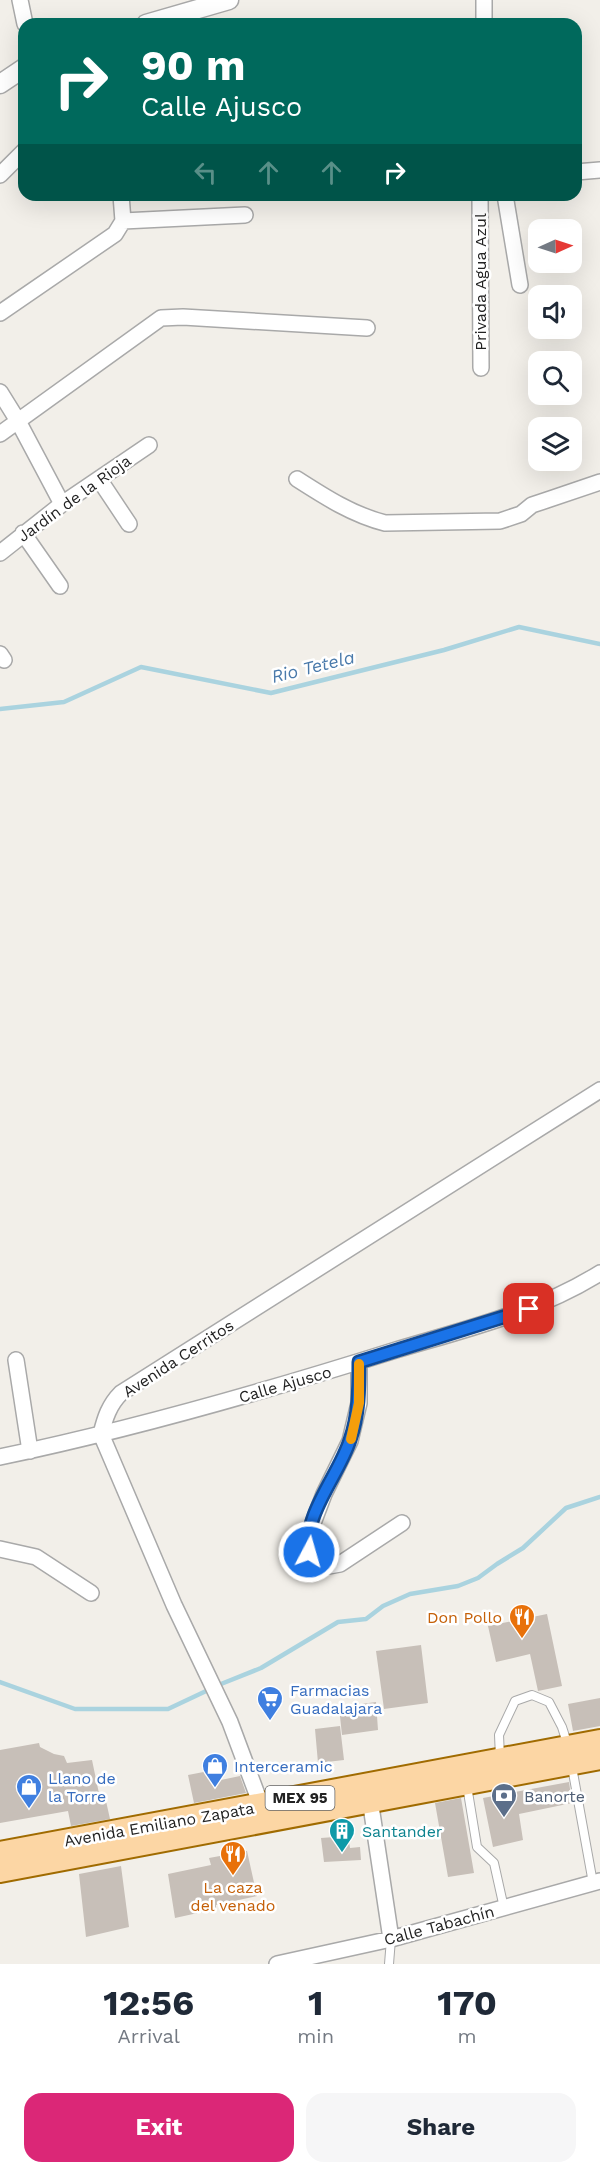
<!DOCTYPE html>
<html lang="en">
<head>
<meta charset="utf-8">
<style>
	:root { --surface:#fff; --page:#f6f6f7; --text:#1f2937; --muted:#747a83; --accent:#db2777 }
	body { margin:0; font-family:"Work Sans",sans-serif; background:var(--page); color:var(--text); height:100vh; display:flex; flex-direction:column; font-size:22px; white-space:nowrap }
	* { box-sizing:border-box; margin:0 }
	p { font-size:20px; color:var(--muted) }
	.icon { flex:none; width:33px; height:33px; fill:none; stroke:currentColor; stroke-width:2; stroke-linecap:round; stroke-linejoin:round }
	.map { position:relative; height:1964px; overflow:hidden }
	.drawer { display:flex; flex-direction:column; background:var(--surface); flex:1 }
	.drawer>* { flex:none }
	.guide { position:absolute; left:18px; top:18px; width:564px; height:183px; border-radius:18px; box-shadow:0 6px 24px #0002; background:#00695c; color:#fff; overflow:hidden }
	.needle { width:39px; rotate:87deg }
	.buttons { position:absolute; left:528px; top:219px; display:grid; gap:12px }
	.buttons a { display:grid; place-items:center; width:54px; height:54px; border-radius:12px; background:var(--surface); box-shadow:0 6px 24px #0002; font-size:30px }
	.pin { position:absolute; display:grid; place-items:center; width:51px; height:51px; color:#fff; margin:-26px; border-radius:12px; box-shadow:0 3px 9px #0006 }
	.me { position:absolute; width:66px; margin:-33px; rotate:6deg; stroke-linejoin:round; filter:drop-shadow(0 0 4px #0008) }
	.turn { display:flex; align-items:center; gap:21px; height:126px; padding:0 24px; font-size:27px }
	.turn .icon { width:78px; height:78px; stroke-width:2.5 }
	.turn b { display:block; font-size:42px; line-height:51px }
	.lanes { display:flex; align-items:center; height:57px; padding:0 24px; background:#0003; justify-content:center; gap:30px; direction:ltr }
	.lanes .off { opacity:.35 }
	.eta { display:flex; justify-content:space-evenly; align-items:center; height:102px; text-align:center }
	.eta b { font-size:36px; font-weight:700; line-height:42px }
	.action { display:flex; gap:12px; margin-top:auto; padding:12px 24px }
	.action a { flex:1; height:69px; border-radius:18px; background:var(--accent); color:#fff; font-size:24px; font-weight:700; line-height:69px; text-align:center }
	.action a+a { background:var(--page); color:var(--text) }
	.map>svg:first-child { display:block }
</style>
</head>
<body>
<div class="map">
<svg width="600" height="1964" viewBox="0 0 600 1964">
	<rect width="100%" height="100%" fill="#f2efe9"/>
	<g fill="none" stroke-linecap="round" stroke-linejoin="round">
		<path stroke="#aad3df" stroke-width="4.5" d="M0 709 64 702 141 667 271 693 444 650 519 627 600 644
			M0 1682 75 1709H168L221 1684 261 1668 338 1622 366 1619 383 1606 410 1594 458 1586 478 1578 497 1564 523 1548 566 1508 600 1497"/>
	</g>
	<path fill="#c7bfb8" d="M547 1614 562 1686 538 1691 530 1654 496 1662 488 1626Z
		M421 1645 428 1703 384 1709 376 1651Z
		M600 1698V1726L573 1731 568 1704Z
		M376 1702 378 1730 342 1735 339 1707Z
		M340 1726 344 1760 318 1763 315 1729Z
		M39 1743 40 1747 54 1754 64 1756 67 1763 92 1760 101 1803 106 1801 110 1819 71 1826 68 1811 0 1823V1750Z
		M214 1770 216 1781 240 1776 246 1793 194 1803 188 1775Z
		M569 1782 572 1803 519 1814 523 1840 493 1847 483 1798Z
		M461 1798 474 1873 448 1877 435 1803Z
		M348 1836 350 1848 360 1847 361 1860 324 1862 321 1838Z
		M247 1851 257 1896 216 1905V1909L175 1918 168 1874 211 1865 209 1858Z
		M121 1866 129 1927 86 1937 79 1874Z"/>
	<g fill="none" stroke-linecap="round" stroke-linejoin="round">
		<defs>
			<path id="service" d="M500 1757 499 1735 515 1701 532 1695 549 1702 562 1727 568 1746
				M572 1767 593 1883
				M467 1786 477 1847 494 1863 504 1908
				M389 1964 391 1939"/>
			<path id="minor" d="M20 0 25 24
				M484 24V0
				M576 172 600 170
				M0 175 24 151
				M480 195 481 368
				M505 195 520 285
				M123 221 245 215
				M0 313 115 234 123 221 121 195
				M0 392 18 421 62 504
				M0 434 161 318 183 317 367 328
				M99 479 129 524
				M297 479C325 497 353 515 385 523L500 521 521 514 532 505 550 499 600 482
				M23 533 60 586
				M0 553 62 504 149 445
				M0 654 4 660
				M16 1360 30 1451
				M359 1362V1403L350 1441 324 1494 307 1539 309 1552 319 1564 329 1566 340 1564 402 1523
				M0 1457C134 1429 266 1391 396 1350 466 1329 538 1312 600 1273
				M0 1549 36 1557 91 1593
				M369 1793 391 1939
				M264 1813 230 1722 174 1605 101 1434C105 1418 109 1405 121 1393L600 1090
				M277 1964 391 1939 600 1881"/>
			<path id="tertiary" d="M146 24 229 0
				M0 84 24 68"/>
			<path id="primary" d="M0 1853 600 1741
				M0 1871 600 1758"/>
		</defs>
		<use href="#service" stroke="#a9a9a9" stroke-width="10"/>
		<use href="#minor" stroke="#a9a9a9" stroke-width="18"/>
		<use href="#tertiary" stroke="#a9a9a9" stroke-width="21"/>
		<use href="#primary" stroke="#a06b00" stroke-width="26"/>
		<use href="#service" stroke="#fff" stroke-width="8"/>
		<use href="#minor" stroke="#fff" stroke-width="15"/>
		<use href="#tertiary" stroke="#fff" stroke-width="18"/>
		<use href="#primary" stroke="#fcd6a4" stroke-width="22"/>
	</g>
	<g fill="none" stroke-linecap="round" stroke-linejoin="round">
		<defs>
			<path id="route" d="M309 1552C303 1514 339 1475 350 1440 359 1415 359 1388 359 1362L529 1309"/>
		</defs>
		<use href="#route" stroke="#114b97" stroke-width="15"/>
		<use href="#route" stroke="#1a73e8" stroke-width="10"/>
		<path stroke="#f59e0b" stroke-width="10" d="M351 1439 359 1403V1364"/>
	</g>
	<defs>
		<symbol id="restaurant-pin" viewBox="-11 -11 22 30"><path d="M0 17L-7.5 6A9.5 9.5 0 1 1 7.5 6Z" fill="#e8710a" stroke="#fff"/><path d="M-5-6h1v4h1v-4h1v4h1v-4h1v5L-1.5 .5V6h-2V.5L-5-1ZM5-6V6H3V1.5H1.5Q1.5-4 5-6Z" fill="#fff"/></symbol>
		<symbol id="supermarket-pin" viewBox="-11 -11 22 30"><path d="M0 17L-7.5 6A9.5 9.5 0 1 1 7.5 6Z" fill="#3f7fe0" stroke="#fff"/><path d="M-6-5.5h2.5l.6 2H6L4.5 2H-2.5L-4.4-4H-6ZM-1.5 3.2a1.3 1.3 0 1 0 .1 0ZM3 3.2a1.3 1.3 0 1 0 .1 0Z" fill="#fff"/></symbol>
		<symbol id="shop-pin" viewBox="-11 -11 22 30"><path d="M0 17L-7.5 6A9.5 9.5 0 1 1 7.5 6Z" fill="#3f7fe0" stroke="#fff"/><path d="M-5-2.5h2.3a2.7 3.5 0 0 1 5.4 0H5L5.5 6h-11ZM-1.5-2.5h3a1.5 2.3 0 0 0-3 0Z" fill="#fff"/></symbol>
		<symbol id="bank-pin" viewBox="-11 -11 22 30"><path d="M0 17L-7.5 6A9.5 9.5 0 1 1 7.5 6Z" fill="#5c6f8a" stroke="#fff"/><path d="M-6-4H6V4H-6ZM0-2.3a2.3 2.3 0 1 0 0 4.6a2.3 2.3 0 1 0 0-4.6Z" fill="#fff"/></symbol>
		<symbol id="building-pin" viewBox="-11 -11 22 30"><path d="M0 17L-7.5 6A9.5 9.5 0 1 1 7.5 6Z" fill="#0f9aa8" stroke="#fff"/><path d="M-4-6H4V6H1V3H-1V6H-4ZM-2.5-4.3h1.7v1.8h-1.7ZM.8-4.3h1.7v1.8H.8ZM-2.5-1h1.7V.8h-1.7ZM.8-1h1.7V.8H.8Z" fill="#fff"/></symbol>
	</defs>
	<g fill-rule="evenodd">
		<use href="#restaurant-pin" x="507" y="1602" width="30" height="40"/>
		<use href="#supermarket-pin" x="255" y="1684" width="30" height="40"/>
		<use href="#shop-pin" x="200" y="1751" width="30" height="40"/>
		<use href="#shop-pin" x="14" y="1772" width="30" height="40"/>
		<use href="#bank-pin" x="489" y="1781" width="30" height="40"/>
		<use href="#building-pin" x="327" y="1816" width="30" height="40"/>
		<use href="#restaurant-pin" x="218" y="1839" width="30" height="40"/>
	</g>
	<g text-anchor="middle" stroke-width="5" stroke-linejoin="round" paint-order="stroke">
		<rect fill="#fff" stroke="#646464" stroke-width="1.5" x="265.5" y="1786" width="69" height="24" rx="4.5"/>
		<g font-size="15" font-weight="bold" fill="#222">
			<text x="300" y="1803">MEX 95</text>
		</g>
		<g font-size="16" fill="#222" stroke="#fff">
			<text transform="translate(480 282) rotate(-90)" y="6">Privada Agua Azul</text>
			<text transform="translate(74 498) rotate(-36)" y="6">Jardín de la Rioja</text>
			<text transform="translate(178 1358) rotate(-33)" y="6">Avenida Cerritos</text>
			<text transform="translate(285 1384) rotate(-16)" y="6">Calle Ajusco</text>
			<text transform="translate(159 1824) rotate(-10)" y="6">Avenida Emiliano Zapata</text>
			<text transform="translate(439 1925) rotate(-15)" y="6">Calle Tabachín</text>
		</g>
		<g font-size="16" fill="#c56008" stroke="#fff" text-anchor="end">
			<text x="502" y="1623">Don Pollo</text>
			<text x="233" y="1893" text-anchor="middle">La caza<tspan x="233" dy="18">del venado</tspan></text>
		</g>
		<g font-size="16" fill="#366cbe" stroke="#fff" text-anchor="start">
			<text x="290" y="1696">Farmacias<tspan x="290" dy="18">Guadalajara</tspan></text>
			<text x="234" y="1772">Interceramic</text>
			<text x="48" y="1784">Llano de<tspan x="48" dy="18">la Torre</tspan></text>
		</g>
		<g font-size="16" fill="#4e5e75" stroke="#fff" text-anchor="start">
			<text x="524" y="1802">Banorte</text>
		</g>
		<g font-size="16" fill="#0d838f" stroke="#fff" text-anchor="start">
			<text x="362" y="1837">Santander</text>
		</g>
		<g font-size="18" font-style="italic" fill="#4a7aab" stroke="#fff">
			<text transform="translate(313 667) rotate(-14)" y="6">Rio Tetela</text>
		</g>
	</g>
</svg>
<div class="buttons">
<a><svg class="needle" viewBox="-14 -14 28 28"><path d="M0-13l5 13h-10z" fill="#e53935"/><path d="M0 13l5-13h-10z" fill="#747a83"/></svg></a>
<a><svg class="icon" aria-label="sound" viewBox="0 0 24 24"><path d="M4 9h4l5-4v14l-5-4H4zM17 9q2 3 0 6"/></svg></a>
<a><svg class="icon" aria-label="search" viewBox="0 0 24 24"><circle cx="10" cy="10" r="6"/><path d="M15 15l6 6"/></svg></a>
<a><svg class="icon" aria-label="layers" viewBox="0 0 24 24"><path d="M12 4l9 5-9 5-9-5zM3 14l9 5 9-5"/></svg></a>
</div>
<div class="pin" style="left:529px;top:1309px;background:#d93025"><svg class="icon" aria-label="arrive" viewBox="0 0 24 24"><path d="M6 21V4h12l-3 4 3 4H6"/></svg></div>
<svg class="me" style="left:309px;top:1552px" viewBox="-20 -20 40 40"><circle r="17" fill="#1a73e8" stroke="#fff" stroke-width="3"/><path d="M0-11L8 9 0 5-8 9z" fill="#fff"/></svg>
<div class="guide">
<div class="turn"><svg class="icon" aria-label="right" viewBox="0 0 24 24"><path d="M7 20v-9h11M14 6l5 5-5 5"/></svg><div><b>90 m</b>Calle Ajusco</div></div>
<div class="lanes"><svg class="icon off" aria-label="left" viewBox="0 0 24 24"><path d="M17 20v-9H6M10 6l-5 5 5 5"/></svg><svg class="icon off" aria-label="ahead" viewBox="0 0 24 24"><path d="M12 20V5M6 11l6-6 6 6"/></svg><svg class="icon off" aria-label="ahead" viewBox="0 0 24 24"><path d="M12 20V5M6 11l6-6 6 6"/></svg><svg class="icon" aria-label="right" viewBox="0 0 24 24"><path d="M7 20v-9h11M14 6l5 5-5 5"/></svg></div>
</div>
</div>
<section class="drawer">
<div class="eta">
<div><b>12:56</b><p>Arrival</p></div>
<div><b>1</b><p>min</p></div>
<div><b>170</b><p>m</p></div>
</div>
<div class="action"><a>Exit</a><a>Share</a></div>
</section>
</body>
</html>
